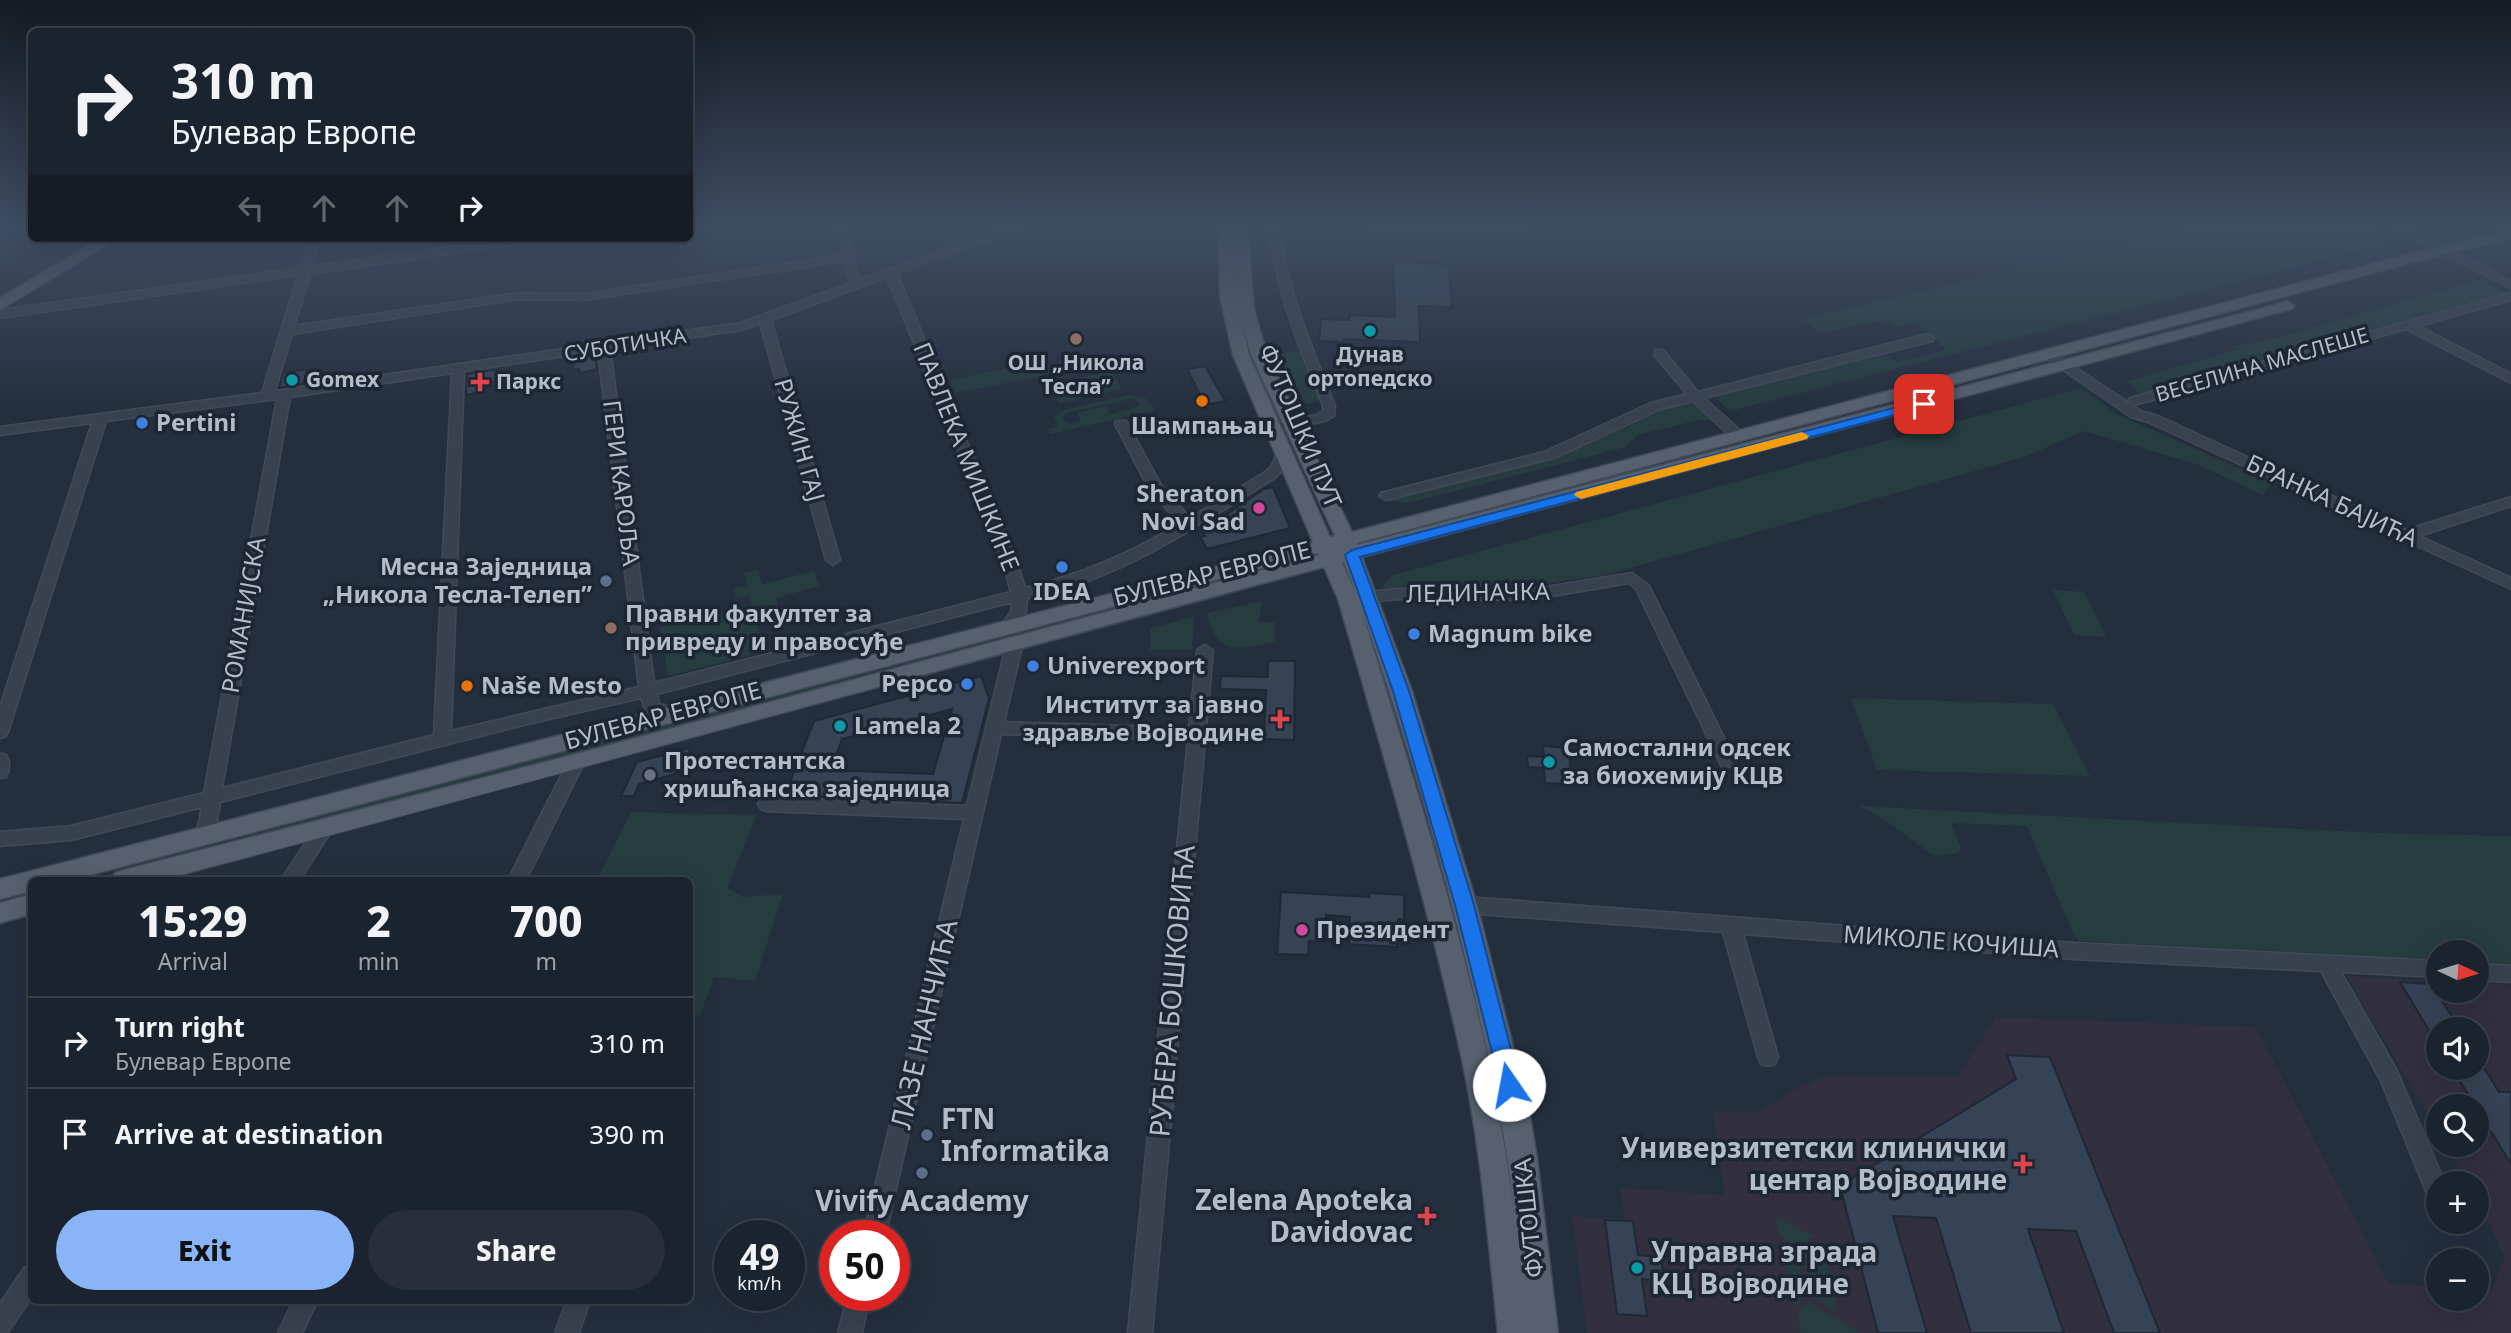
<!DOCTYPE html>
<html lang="en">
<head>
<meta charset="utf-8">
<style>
	:root { --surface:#1b232e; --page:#282f3a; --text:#f1f3f6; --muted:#a0a4aa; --line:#39404a; --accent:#8ab4f8 }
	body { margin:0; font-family:"Noto Sans",sans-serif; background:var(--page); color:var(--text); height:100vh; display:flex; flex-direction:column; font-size:26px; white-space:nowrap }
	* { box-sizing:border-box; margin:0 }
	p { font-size:23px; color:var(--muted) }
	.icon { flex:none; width:38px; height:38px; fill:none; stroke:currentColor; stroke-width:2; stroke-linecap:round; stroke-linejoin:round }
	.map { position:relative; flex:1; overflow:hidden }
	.side { position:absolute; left:28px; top:877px; width:665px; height:427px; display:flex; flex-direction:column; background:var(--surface); border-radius:10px; box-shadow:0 7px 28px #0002,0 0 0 2px var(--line) }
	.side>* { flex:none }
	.top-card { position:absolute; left:28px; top:28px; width:665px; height:214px; border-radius:10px; box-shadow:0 7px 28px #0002,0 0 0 2px var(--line); background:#1b232e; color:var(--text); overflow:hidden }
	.needle { width:46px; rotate:94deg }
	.buttons { position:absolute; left:2426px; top:940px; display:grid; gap:14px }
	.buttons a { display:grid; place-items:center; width:63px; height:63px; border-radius:50%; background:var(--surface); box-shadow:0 7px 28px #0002,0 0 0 2px var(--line); font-size:35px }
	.speed { position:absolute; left:714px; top:1220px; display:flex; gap:14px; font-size:35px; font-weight:700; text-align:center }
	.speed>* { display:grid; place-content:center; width:91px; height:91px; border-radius:50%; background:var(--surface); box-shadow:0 7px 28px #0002,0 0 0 2px var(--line); line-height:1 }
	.speed small { font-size:18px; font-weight:400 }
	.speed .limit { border:10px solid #d22; background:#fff; color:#111 }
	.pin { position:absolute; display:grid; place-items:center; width:60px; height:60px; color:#fff; margin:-30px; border-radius:14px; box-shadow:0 4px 10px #0006 }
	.me { position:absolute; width:77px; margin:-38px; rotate:348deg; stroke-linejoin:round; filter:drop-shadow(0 0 5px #0008) }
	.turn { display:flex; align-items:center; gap:24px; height:147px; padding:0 28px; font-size:32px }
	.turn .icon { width:91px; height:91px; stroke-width:2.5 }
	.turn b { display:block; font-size:49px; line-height:60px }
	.lanes { display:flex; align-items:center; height:66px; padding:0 28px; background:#0003; justify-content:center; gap:35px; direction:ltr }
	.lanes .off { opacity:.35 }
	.eta { display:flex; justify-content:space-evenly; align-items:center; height:119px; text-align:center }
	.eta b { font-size:42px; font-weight:800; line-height:49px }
	.action { display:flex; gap:14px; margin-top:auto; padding:14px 28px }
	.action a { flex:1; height:80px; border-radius:42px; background:var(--accent); color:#111; font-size:28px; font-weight:800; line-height:80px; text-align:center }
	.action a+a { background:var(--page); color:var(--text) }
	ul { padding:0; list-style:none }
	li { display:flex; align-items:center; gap:21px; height:91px; padding:0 28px; border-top:2px solid var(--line) }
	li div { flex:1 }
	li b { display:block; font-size:26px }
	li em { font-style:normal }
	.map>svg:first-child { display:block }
</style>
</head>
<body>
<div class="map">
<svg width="2511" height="1333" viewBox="0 0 2511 1333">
	<rect width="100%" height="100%" fill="#242f3e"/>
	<path fill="#32303f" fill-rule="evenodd" d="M2347 976 2438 981V990H2476V983L2511 985V1333H1587L1572 1216 1625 1219 1620 1188 1725 1195 1713 1112H1759L1793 1090 1829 1075 1958 1076 1996 1017 2256 1027 2388 1283 2438 1287V1298H2476V1289H2492L2505 1257 2476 1198V1183H2468L2445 1145 2476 1144V1106H2438V1132ZM2438 1029H2476V1068H2438Z"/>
	<path fill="#263c3f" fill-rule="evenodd" d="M2208 225H2369L2397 241 1730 411 1713 395 1886 355 1896 362 1946 350 1916 322 1894 327 1885 320 1820 333 1802 319Z
		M2479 280 2507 293 2171 384 2175 388 2147 402 2127 381 2236 350 2233 347 2251 342 2255 344Z
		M1300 350 1323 398 1311 404 1305 403 1279 354Z
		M1043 361 1050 374 956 393 950 380Z
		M1112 371 1122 389 1059 403 1050 385Z
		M2081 388 2117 414 2272 483 2263 495 2199 465 2084 431 2024 457 1605 575 1513 588H1381L1393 575Z
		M1128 395 1145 398 1156 410 1051 434 1048 429 1058 426 1054 417 1064 410ZM1130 399 1136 400 1140 406 1100 417 1110 413 1106 406 1077 413 1081 421 1069 424 1062 419 1067 413Z
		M1695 399 1715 420H1699L1637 435 1626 447 1408 503 1384 500 1551 459 1661 408Z
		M1303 556 1305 558 1206 583 1151 602 94 880H83L117 872 155 858Z
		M758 570 762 584 814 571 819 586 776 598 779 610 766 613 767 617 757 620 762 652 668 676 660 627 752 605 750 596 736 599 734 588 747 585 744 573Z
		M2053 590 2084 592 2106 637 2074 635Z
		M1262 601 1259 623 1275 622V642C1239 649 1216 657 1207 613Z
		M1194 617 1192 650H1150V628Z
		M1851 698 2053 704 2090 776 1877 770Z
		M1859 806 2379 833 2511 836V966L2476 964V952H2438V962L2079 941 2073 933 2027 826 1951 823 1961 848 1958 853 1934 856 1882 818Z
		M631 812 757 815 727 888 743 897 783 894 755 981 714 977 700 1016 690 1015V880H597Z
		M1776 1217 1814 1236 1796 1249 1780 1235Z
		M1821 1241 1838 1313 1810 1296 1809 1274 1800 1254Z
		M1782 1243C1800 1260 1813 1285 1796 1308Z
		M1808 1302 1861 1333H1801L1797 1316Z"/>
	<path fill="#364354" stroke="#1f2835" stroke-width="2" fill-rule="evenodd" d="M1393 262 1448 264 1452 307 1419 306 1420 342 1344 339V342L1319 341 1321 319 1350 320V315L1395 317Z
		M587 356H595L597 369 580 373 579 369 573 370 572 359Z
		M1205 366 1225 401 1205 405 1187 369Z
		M307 369 303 384 279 388 283 373Z
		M501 369 499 381 487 383V388L481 389V392L466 395 467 374Z
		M1273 487 1290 528 1207 549 1200 537 1205 536 1201 529 1208 527 1264 489Z
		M1268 661H1295L1294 740 1264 739 1266 690 1220 689 1221 676 1268 677Z
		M981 676 989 699 962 803 785 795 814 721ZM952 709 933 774 831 770 842 739Z
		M1543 746 1568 748 1571 769H1563L1564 784 1545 783 1544 768 1528 767 1527 756 1544 757Z
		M689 748 692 769 639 784 634 796H621L637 762Z
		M1281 892 1369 897V893L1404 895V920L1398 919 1397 947 1349 944 1350 917 1326 915 1325 942 1309 941 1308 955 1277 954Z
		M2400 982 2431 984 2460 1029H2438V1045Z
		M2007 1055 2050 1057 2160 1333H2114L2076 1231 2028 1229 2064 1333H1971L1936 1218 1893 1216 1927 1333H1878L1840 1186 2016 1079Z
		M2452 1068H2484L2499 1092H2511V1164Z
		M1605 1220 1633 1221 1638 1255 1661 1257 1664 1281 1642 1279 1647 1316 1617 1314Z"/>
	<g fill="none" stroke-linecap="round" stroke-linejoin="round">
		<defs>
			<path id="minor" d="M836 225H846L860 279 1014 225H1031L897 273 1018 565 1025 588C1083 574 1128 554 1179 524L1148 487 1115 424 1116 421H1126L1161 485 1190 518 1265 472 1271 467 1279 450 1284 449 1291 453 1284 469 1275 478C1213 516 1153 557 1085 582 1066 589 1046 593 1027 598L1026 612 1014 629H1004L1001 625 1011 612 1012 602 657 694 659 704 681 709 683 713 681 717 675 719 646 712 641 698 532 723 220 802 214 836 211 841 205 843 199 841 196 836 202 807 71 840 0 846V832L71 826 204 793 277 399 106 421 8 732 6 736 0 738V707L92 423 0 435V427L262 393 298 275 0 318V310L300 268 310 238H320L312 266 514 238H542L537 241 310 274 294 326 518 293 584 294 843 255ZM844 261 850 283 740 323 275 391 292 334 518 299 584 300ZM887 277 1004 565 1011 592 654 683 610 349 742 330 760 323 826 560 833 565 840 560 771 320ZM598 351 639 687 451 731 464 371ZM452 373 434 735 222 788 290 397Z
				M1269 225H1279C1287 291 1311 345 1335 406L1334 416 1325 421 1273 432 1268 431V425L1316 415 1323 411V406C1299 345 1275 291 1269 225Z
				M1360 225 1519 226 1538 225 1519 232 1365 228Z
				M2385 225H2399L2511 281V288Z
				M2511 293V300L2418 326 2511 374V383L2406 329 2138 404 2134 405 2128 401 2130 398Z
				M1928 334 1934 338 1932 341 1704 398 1742 432V438H1732L1693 401 1661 409 1554 458 1386 500 1379 496 1381 493 1544 452 1651 403 1687 394 1655 356V350H1663L1698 392Z
				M2047 349 2141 411 2158 416 2406 530 2511 497V506L2419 536 2511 578V589L2148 422 2131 417 2043 356V350Z
				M1632 573 1649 586 1736 762 1734 767H1722L1636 589 1629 583 1528 600 1398 599 1368 602 1361 597 1368 592 1398 589 1528 590Z
				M1015 637 1023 642 1004 722 1189 728 1197 650 1205 645 1213 650 1152 1333H1128L1188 740 1001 734 885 1236H863L964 819 767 811 761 809 758 804 761 799 767 797 967 806 1007 642Z
				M0 753 6 755C10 761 10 770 6 777L0 778Z
				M576 757 582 758 584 763 526 880H508L570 758Z
				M324 821 330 823 333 828 300 880H281L318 823Z
				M1465 897 2074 943 2438 961V977L2341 972 2396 1069 2445 1183H2438V1204L2430 1201 2381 1081 2321 971 2074 959 1743 934 1778 1057 1775 1064 1768 1066 1761 1064 1758 1057 1723 932 1465 913 1458 910 1456 905 1458 900Z
				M2476 964 2511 966V982L2476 980Z
				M32 1265V1297L8 1332 0 1333V1304L24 1268Z
				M848 1295H870L862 1333H838Z
				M294 1300H318L302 1333H278Z
				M567 1300H590L579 1333H555Z"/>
			<path id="major" d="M1218 225H1232L1238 307 1233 225H1247L1254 309 1266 352 1352 532 2425 250 2511 230V238L2433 257 1357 543V545L2282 303 2287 301 2295 306 2292 309 1362 557 1412 691 1477 905 1528 1105 1537 1158 1558 1333H1498C1488 1240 1481 1146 1461 1055 1427 901 1382 750 1338 599L1324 567C936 670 549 778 161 880H112L115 873 124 870 576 754 1319 555 1318 553 71 880H32V891L0 899V879L1313 542 1233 355 1220 296ZM1241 318 1250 352 1335 536 1330 537 1249 355ZM1342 562H1344L1356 594ZM1361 608C1404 730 1441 855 1471 981 1489 1058 1506 1133 1514 1211 1488 1005 1421 806 1361 608Z
				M101 238H118L0 310V298Z
				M32 894V914L0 923V903Z"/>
		</defs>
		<use href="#minor" stroke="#414a57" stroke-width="3"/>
		<use href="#major" stroke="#414a57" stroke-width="3"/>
		<use href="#minor" fill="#38414e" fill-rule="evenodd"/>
		<use href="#major" fill="#56606e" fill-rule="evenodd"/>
	</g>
	<linearGradient id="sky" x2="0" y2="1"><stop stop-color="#141a22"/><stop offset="0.55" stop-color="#3f4d63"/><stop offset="1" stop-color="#3f4d63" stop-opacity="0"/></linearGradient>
	<rect width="2511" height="412" fill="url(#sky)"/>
	<path fill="#1a73e8" stroke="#114b97" stroke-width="2" d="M1924 400 1928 401V406L1360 557 1409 691 1474 905 1520 1085 1517 1092 1509 1094 1502 1092 1455 905 1393 691 1345 555 1352 550Z"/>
	<path fill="#f59e0b" d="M1802 432 1809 436 1807 439 1581 499 1574 495 1576 492Z"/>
	<g fill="#0f9aa8" stroke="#1d2633" stroke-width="2.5">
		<circle cx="1370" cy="331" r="7"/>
		<circle cx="292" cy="380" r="7"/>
		<circle cx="840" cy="726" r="7"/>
		<circle cx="1549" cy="762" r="7"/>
		<circle cx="1637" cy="1268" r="7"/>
	</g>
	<g fill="#8d6e63" stroke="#1d2633" stroke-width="2.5">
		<circle cx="1076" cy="339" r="7"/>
		<circle cx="611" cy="628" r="7"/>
	</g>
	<g fill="#e0444e" stroke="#1d2633" stroke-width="2.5">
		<path d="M476.5 371.5h7v7h7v7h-7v7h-7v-7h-7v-7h7z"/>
		<path d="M1276.5 708.5h7v7h7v7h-7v7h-7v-7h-7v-7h7z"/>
		<path d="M2019.5 1153.5h7v7h7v7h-7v7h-7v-7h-7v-7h7z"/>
		<path d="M1423.5 1205.5h7v7h7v7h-7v7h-7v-7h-7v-7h7z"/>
	</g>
	<g fill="#e8710a" stroke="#1d2633" stroke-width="2.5">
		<circle cx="1202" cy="401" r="7"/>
		<circle cx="467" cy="686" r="7"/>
	</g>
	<g fill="#3f7fe0" stroke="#1d2633" stroke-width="2.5">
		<circle cx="142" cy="423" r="7"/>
		<circle cx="1062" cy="567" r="7"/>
		<circle cx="1414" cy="634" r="7"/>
		<circle cx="1033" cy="666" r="7"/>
		<circle cx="967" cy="684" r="7"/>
	</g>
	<g fill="#d1479c" stroke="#1d2633" stroke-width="2.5">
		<circle cx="1259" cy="508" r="7"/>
		<circle cx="1302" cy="930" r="7"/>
	</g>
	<g fill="#5c6f8a" stroke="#1d2633" stroke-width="2.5">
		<circle cx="606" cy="581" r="7"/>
		<circle cx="927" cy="1135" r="7"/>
		<circle cx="922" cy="1173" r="7"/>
	</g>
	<circle fill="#6b7280" stroke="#1d2633" stroke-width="2.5" cx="650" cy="775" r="7"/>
	<g text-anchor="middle" stroke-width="7" stroke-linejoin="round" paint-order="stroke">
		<g font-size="21" fill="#b4bcc9" stroke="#1d2633">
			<text transform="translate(625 345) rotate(-9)" y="7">СУБОТИЧКА</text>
			<text transform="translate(2262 365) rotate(-16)" y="7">ВЕСЕЛИНА МАСЛЕШЕ</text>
		</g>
		<g font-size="21" font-weight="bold" fill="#b4bcc9" stroke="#1d2633">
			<text x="1370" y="362">Дунав<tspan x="1370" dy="24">ортопедско</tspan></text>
			<text x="1076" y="370">ОШ „Никола<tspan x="1076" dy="24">Тесла”</tspan></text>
			<text x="306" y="387" text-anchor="start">Gomex</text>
			<text x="496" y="389" text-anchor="start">Паркс</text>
		</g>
		<g font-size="24" font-weight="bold" fill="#b4bcc9" stroke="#1d2633" text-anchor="start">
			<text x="156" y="431">Pertini</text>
			<text x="1202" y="434" text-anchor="middle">Шампањац</text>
			<text x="1245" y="502" text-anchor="end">Sheraton<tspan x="1245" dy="28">Novi Sad</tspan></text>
			<text x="592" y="575" text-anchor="end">Месна Заједница<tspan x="592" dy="28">„Никола Тесла-Телеп”</tspan></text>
			<text x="1062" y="600" text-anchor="middle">IDEA</text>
			<text x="625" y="622">Правни факултет за<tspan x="625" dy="28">привреду и правосуђе</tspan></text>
			<text x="1428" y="642">Magnum bike</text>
			<text x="1047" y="674">Univerexport</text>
			<text x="953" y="692" text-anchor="end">Pepco</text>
			<text x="481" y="694">Naše Mesto</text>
			<text x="1264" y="713" text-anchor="end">Институт за јавно<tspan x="1264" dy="28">здравље Војводине</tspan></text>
			<text x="854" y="734">Lamela 2</text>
			<text x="1563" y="756">Самостални одсек<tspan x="1563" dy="28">за биохемију КЦВ</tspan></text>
			<text x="664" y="769">Протестантска<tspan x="664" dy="28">хришћанска заједница</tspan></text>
			<text x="1316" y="938">Президент</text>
		</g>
		<g font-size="24" fill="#b4bcc9" stroke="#1d2633">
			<text transform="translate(1300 426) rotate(67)" y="8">ФУТОШКИ ПУТ</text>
			<text transform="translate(799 440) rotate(74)" y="8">РУЖИН ГАЈ</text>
			<text transform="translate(966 457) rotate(68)" y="8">ПАВЛЕКА МИШКИНЕ</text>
			<text transform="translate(621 483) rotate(83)" y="8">ГЕРИ КАРОЉА</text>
			<text transform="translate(2332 501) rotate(25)" y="8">БРАНКА БАЈИЋА</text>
			<text transform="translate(1212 574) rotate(-14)" y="8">БУЛЕВАР ЕВРОПЕ</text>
			<text transform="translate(1478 593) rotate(-1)" y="8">ЛЕДИНАЧКА</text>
			<text transform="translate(244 615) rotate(-80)" y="8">РОМАНИЈСКА</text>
			<text transform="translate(663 716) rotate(-15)" y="8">БУЛЕВАР ЕВРОПЕ</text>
			<text transform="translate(1951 942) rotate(4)" y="8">МИКОЛЕ КОЧИША</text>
			<text transform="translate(1529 1218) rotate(-96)" y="8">ФУТОШКА</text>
		</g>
		<g font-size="28" fill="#b4bcc9" stroke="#1d2633">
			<text transform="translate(1172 991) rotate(-85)" y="10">РУЂЕРА БОШКОВИЋА</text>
			<text transform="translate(924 1024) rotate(-77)" y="10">ЛАЗЕ НАНЧИЋА</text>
		</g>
		<g font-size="28" font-weight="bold" fill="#b4bcc9" stroke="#1d2633" text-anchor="start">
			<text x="941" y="1129">FTN<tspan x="941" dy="32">Informatika</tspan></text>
			<text x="2007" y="1158" text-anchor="end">Универзитетски клинички<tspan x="2007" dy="32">центар Војводине</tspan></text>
			<text x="1413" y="1210" text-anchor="end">Zelena Apoteka<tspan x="1413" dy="32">Davidovac</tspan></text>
			<text x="922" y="1211" text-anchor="middle">Vivify Academy</text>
			<text x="1651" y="1262">Управна зграда<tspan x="1651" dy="32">КЦ Војводине</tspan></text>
		</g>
	</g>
</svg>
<div class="buttons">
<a><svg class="needle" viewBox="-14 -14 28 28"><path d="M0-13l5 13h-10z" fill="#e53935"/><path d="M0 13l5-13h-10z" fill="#a0a4aa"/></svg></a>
<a><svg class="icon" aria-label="sound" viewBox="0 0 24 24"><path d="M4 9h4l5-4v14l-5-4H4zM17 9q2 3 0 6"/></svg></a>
<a><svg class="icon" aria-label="search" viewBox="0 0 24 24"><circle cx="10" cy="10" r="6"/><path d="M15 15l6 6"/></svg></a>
<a>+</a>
<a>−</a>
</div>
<div class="speed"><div>49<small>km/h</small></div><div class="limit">50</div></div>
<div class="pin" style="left:1924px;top:404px;background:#d93025"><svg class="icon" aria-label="arrive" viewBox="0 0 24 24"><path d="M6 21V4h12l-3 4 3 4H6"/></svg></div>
<svg class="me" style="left:1509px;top:1085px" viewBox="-20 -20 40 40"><circle r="19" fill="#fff"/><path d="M0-13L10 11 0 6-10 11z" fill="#1a73e8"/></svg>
<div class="top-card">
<div class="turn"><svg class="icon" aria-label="right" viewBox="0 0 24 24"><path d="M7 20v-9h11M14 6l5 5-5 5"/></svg><div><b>310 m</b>Булевар Европе</div></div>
<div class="lanes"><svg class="icon off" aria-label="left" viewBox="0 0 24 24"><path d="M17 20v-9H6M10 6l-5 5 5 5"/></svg><svg class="icon off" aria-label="ahead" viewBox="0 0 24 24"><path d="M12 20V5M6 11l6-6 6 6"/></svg><svg class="icon off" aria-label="ahead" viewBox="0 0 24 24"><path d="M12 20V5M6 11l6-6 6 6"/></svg><svg class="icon" aria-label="right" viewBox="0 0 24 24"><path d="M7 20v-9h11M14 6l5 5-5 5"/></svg></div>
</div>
<section class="side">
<div class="eta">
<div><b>15:29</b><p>Arrival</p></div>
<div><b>2</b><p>min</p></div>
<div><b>700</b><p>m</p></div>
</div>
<ul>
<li><svg class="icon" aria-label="right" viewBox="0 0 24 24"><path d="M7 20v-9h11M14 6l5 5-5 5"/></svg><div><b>Turn right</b><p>Булевар Европе</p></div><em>310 m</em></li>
<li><svg class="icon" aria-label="arrive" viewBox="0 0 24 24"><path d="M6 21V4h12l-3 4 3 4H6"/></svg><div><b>Arrive at destination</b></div><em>390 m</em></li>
</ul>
<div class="action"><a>Exit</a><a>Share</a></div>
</section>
</div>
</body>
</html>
